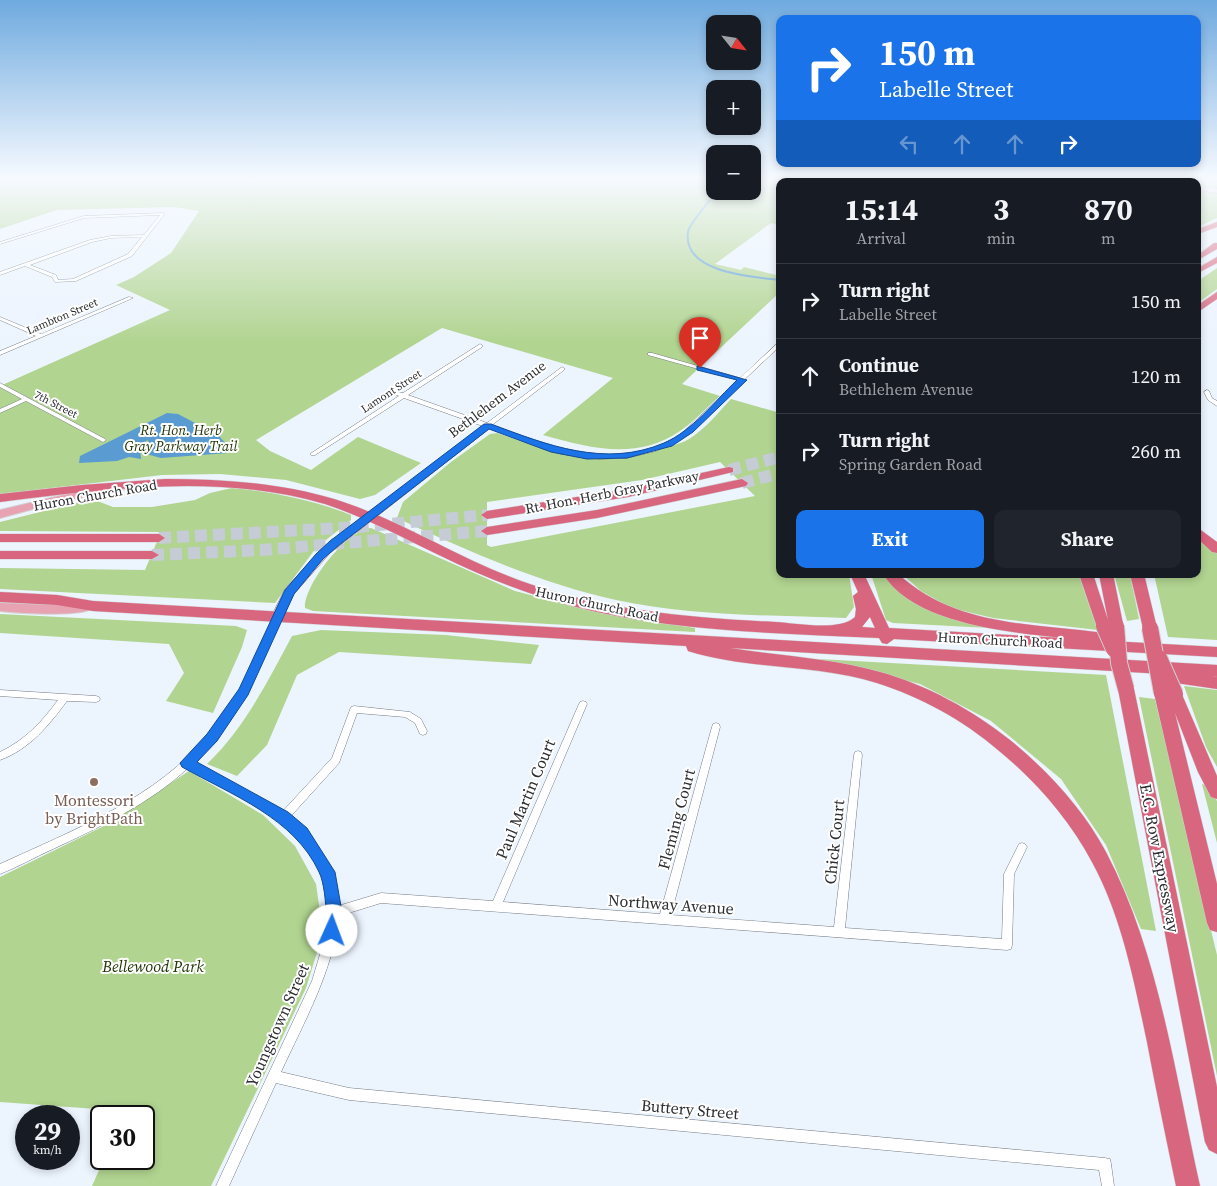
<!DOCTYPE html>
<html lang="en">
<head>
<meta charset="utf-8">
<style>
	:root { --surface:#171b24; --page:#20242c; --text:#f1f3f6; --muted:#9ea1a6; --line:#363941; --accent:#1a73e8 }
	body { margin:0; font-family:"Source Serif 4",serif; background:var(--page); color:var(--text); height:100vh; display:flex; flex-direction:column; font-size:19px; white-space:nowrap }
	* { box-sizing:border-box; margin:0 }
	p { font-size:16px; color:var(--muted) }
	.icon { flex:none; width:28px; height:28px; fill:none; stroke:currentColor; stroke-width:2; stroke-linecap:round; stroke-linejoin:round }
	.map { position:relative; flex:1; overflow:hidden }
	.details { position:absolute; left:776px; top:178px; width:425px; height:400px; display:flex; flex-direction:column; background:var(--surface); border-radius:10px; box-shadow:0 2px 8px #0003 }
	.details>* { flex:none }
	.top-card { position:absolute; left:776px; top:15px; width:425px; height:152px; border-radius:10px; box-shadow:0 2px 8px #0003; background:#1a73e8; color:#fff; overflow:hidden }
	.needle { width:32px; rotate:120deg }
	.tools { position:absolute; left:706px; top:15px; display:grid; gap:10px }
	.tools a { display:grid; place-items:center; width:55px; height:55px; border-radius:10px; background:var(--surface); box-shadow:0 2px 8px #0003; font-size:25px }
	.speed { position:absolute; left:15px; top:1105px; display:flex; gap:10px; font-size:25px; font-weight:700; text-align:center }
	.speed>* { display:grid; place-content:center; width:65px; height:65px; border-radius:50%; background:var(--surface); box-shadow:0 2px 8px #0003; line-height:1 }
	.speed small { font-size:12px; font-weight:400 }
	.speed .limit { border:2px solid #111; border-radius:8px; background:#fff; color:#111 }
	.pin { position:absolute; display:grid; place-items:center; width:42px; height:42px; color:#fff; margin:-51px -21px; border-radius:50% 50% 50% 0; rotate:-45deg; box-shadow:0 0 5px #0007 }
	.pin .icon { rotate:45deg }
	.me { position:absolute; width:55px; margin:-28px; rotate:2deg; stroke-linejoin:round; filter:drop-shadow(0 0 4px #0008) }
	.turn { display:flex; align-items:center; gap:18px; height:105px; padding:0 20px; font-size:22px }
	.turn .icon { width:65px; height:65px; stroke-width:2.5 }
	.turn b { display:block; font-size:35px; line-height:42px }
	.lanes { display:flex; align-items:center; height:48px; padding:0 20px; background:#0003; justify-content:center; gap:25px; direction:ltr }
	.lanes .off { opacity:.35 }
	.eta { display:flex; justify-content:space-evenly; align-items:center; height:85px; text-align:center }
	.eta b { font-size:30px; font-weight:700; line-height:35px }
	.action { display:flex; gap:10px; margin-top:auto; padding:10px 20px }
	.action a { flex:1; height:58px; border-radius:10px; background:var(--accent); color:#fff; font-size:20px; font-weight:700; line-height:58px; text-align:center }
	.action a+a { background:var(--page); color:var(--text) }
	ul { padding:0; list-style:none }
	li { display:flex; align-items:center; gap:15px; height:75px; padding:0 20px; border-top:1px solid var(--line) }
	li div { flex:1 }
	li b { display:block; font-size:19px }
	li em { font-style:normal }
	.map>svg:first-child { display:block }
</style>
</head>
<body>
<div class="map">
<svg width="1217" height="1186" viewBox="0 0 1217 1186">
	<rect width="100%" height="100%" fill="#ecf4fe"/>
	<path fill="#b1d490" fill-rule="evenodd" d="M0 177H715V191H752L753 177H903L898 181H780V225L771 223 715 264 741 270 744 267 780 276V292L682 384 720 396C707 407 694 422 680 431 636 461 590 448 543 435L613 378 442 328 256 440 270 451 311 470 358 437 421 463 375 495 360 499 286 480 220 474 162 475 0 494V386L170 310 116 285 134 277 171 253 199 211 174 207 57 210 0 229Z
		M1148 177H1217V189L1198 186V181H1172Z
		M1198 188 1217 192V218L1198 227Z
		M1217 268V289L1198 303V281Z
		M731 399 780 413V574H849L854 607 846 618C769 615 691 616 616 600 540 583 467 551 397 518L403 502 451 462 490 434 497 433C556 453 597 471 660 449 670 446 681 444 689 439 705 429 719 412 731 399ZM720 462 755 496 491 547 487 545V502L642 480Z
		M232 488C273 492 313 500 351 515V520L316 548 275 603 0 589V568L145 570 161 532 0 531V522L92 499 113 507H152L195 500 210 493Z
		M371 528 515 591 600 613 695 628V632L313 611 305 608C304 584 347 530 371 528Z
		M1198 536 1217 552V640L1168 637 1154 574H1198Z
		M871 574H884L901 591 990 628 893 623 886 620Z
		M902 574H1081L1098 630 993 618 951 608 921 591Z
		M1114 574H1130L1139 619 1127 621Z
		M0 614 236 626 247 630 242 647 213 713 166 701 184 673 169 644 0 633Z
		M321 630 446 635 539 645 531 664 339 652 297 675 267 745 237 776 207 764C245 728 267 682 292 636Z
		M818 659 1106 675 1156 931 1141 929 1106 845 1061 779 991 721 920 684Z
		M1184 686 1217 690V767L1206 747Z
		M1139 697 1155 699 1217 955V1076Z
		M189 771 263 815 295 846 316 884 323 933 306 988 211 1186H92L104 1159H144V1116H123L124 1111 0 1102V877L108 824Z
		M1202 784 1208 786 1217 801V843Z"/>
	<path fill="#5a9cd1" d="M167 413 178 414 218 435 228 446V453L161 458 146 454 144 450 149 442 147 440 140 448 141 459 129 457 117 461 79 463 80 456Z"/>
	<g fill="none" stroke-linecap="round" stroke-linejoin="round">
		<path stroke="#5a9cd1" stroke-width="2" d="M711 177 715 179
			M717 191C711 200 689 223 688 232 682 273 753 277 780 280"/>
		<path stroke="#c6ccd5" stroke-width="12" stroke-dasharray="12 6" stroke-linecap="butt" d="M729 470 780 457
			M742 483 780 473
			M159 538 358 527 487 515
			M152 555 262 550 487 531"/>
		<defs>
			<path id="street" d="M947 177H951L946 181H942Z
				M1108 177H1112L1110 181H1106Z
				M831 178 844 181 830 180Z
				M163 213H164V215L132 256 76 281 55 282 52 277 25 266 0 275V272L90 240 111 236 144 235 160 215 84 218 0 244V242L84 216ZM142 237 128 254 73 279 58 280 56 275 30 265 92 242 111 238Z
				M129 297 133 298 0 355V351L36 336 0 320V317L41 334Z
				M780 341V346L745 379V381L743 382 683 438 656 451 627 458 599 459 561 454 404 398 315 455H311L310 454 399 396 392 393V391L403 393 480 344 483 346 482 347 408 395 487 423 562 367 565 369 564 370 492 425 564 451 599 455 627 454 652 449 679 436 738 380 648 355V353H652L740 378Z
				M0 383 105 439 106 440 103 442 101 441 26 401 0 413V409L22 399 0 387Z
				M1207 390 1209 391 1212 398 1217 401V406L1208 400 1204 392Z
				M277 614 281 617C260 670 236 723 194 762L282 812 332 758 351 707 354 706 410 712 421 719 427 731 426 734 423 735 420 734 415 723 405 717 357 713 339 763 290 817 305 830 331 869 338 906 381 893 493 901 579 704 580 702 583 701 586 702 587 704 503 902 660 914 712 727 713 724 716 723 719 724 720 727 671 915 834 927 854 755 855 752 858 751 861 752 862 755 845 928 1002 939 1004 874 1019 844 1022 843 1025 844 1027 847 1014 874 1012 945 1011 949 1007 950 381 903 339 916C333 971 304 1022 281 1072L349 1088 1105 1158 1110 1159 1111 1164 1114 1186H1102L1099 1170 349 1100 276 1083 229 1186H216L312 981 327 931 329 912 322 873 299 836 280 820 188 768C149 804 100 827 53 849 35 857 18 867 0 874V864C74 830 157 798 210 733 239 699 257 658 273 617Z
				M0 690 96 696 99 697 100 699 99 701 96 702 67 701C49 725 30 749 0 760V752C25 740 42 722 58 700L0 696Z"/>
			<path id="secondary" d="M1127 177H1139L1160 181H1148Z
				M1198 186 1217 189V193L1198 190Z
				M487 423 490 424V428L330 553 294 594 281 620H273L271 617 285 589 322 549Z"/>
			<path id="primary" d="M121 484 125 485 126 487 125 489 59 502 0 518V510L59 496Z
				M90 602 96 606C88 618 16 613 0 611V603L48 605Z"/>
			<path id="highway" d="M1217 222V227L1198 234V229Z
				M1214 243H1217V249L1198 260V255Z
				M1217 257V263L1198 273V268Z
				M1217 292V299L1198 312V305Z
				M729 467 733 468V472L628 497 487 519 481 515 487 511 628 489Z
				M165 479C223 479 279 483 334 499 399 519 457 558 521 581 602 610 690 618 775 622 796 623 839 632 855 617L856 609 853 596 858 592 850 574H864L889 628 1062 638C1009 632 914 624 883 574H898C957 627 1030 623 1104 633L1109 634 1111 638 1110 641 1217 647V657L894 639 887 644 882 643 879 638C777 633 672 632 572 606 527 594 484 577 441 556 403 538 365 517 325 504 219 473 107 489 0 502V494L82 485ZM870 617 875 628 862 627Z
				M742 479 748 483 746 486 597 518 487 535 481 531 487 527 597 510Z
				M1198 528 1217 542V553L1212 552 1198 539Z
				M0 534H159L165 538 159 542H0Z
				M0 551H152L159 555 152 559H0Z
				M1079 574H1093L1108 620 1099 574H1113L1123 624 1121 628H1111L1109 624 1102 628 1097 627Z
				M1130 574H1144L1157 628 1155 632H1145L1143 628Z
				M0 592 57 595 93 601 1217 665V677L1213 676 1217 677V689L1169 682 1164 680 1163 674 730 648C780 656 831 658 880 672 927 685 972 710 1010 740 1048 771 1083 809 1106 852 1159 953 1175 1075 1200 1186H1176C1166 1138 1156 1090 1147 1042 1134 981 1122 917 1092 862 1069 819 1036 781 998 750 963 720 921 697 877 683 816 664 749 670 688 651L686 646 93 611 57 605 0 602Z
				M1126 683 1131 685 1134 689 1217 1087V1154L1209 1150 1205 1142 1118 689 1121 685Z
				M1162 687 1169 691 1175 688 1180 690 1217 776V799L1211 797 1198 772 1175 713 1217 884V932L1210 930 1207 923 1154 693 1157 689Z"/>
		</defs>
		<use href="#street" stroke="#757c85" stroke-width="1"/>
		<use href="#secondary" stroke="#757c85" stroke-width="1"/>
		<use href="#primary" stroke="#d1d1d2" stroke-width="2"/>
		<use href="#highway" stroke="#d1d1d2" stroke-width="1"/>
		<use href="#street" fill="#fff" fill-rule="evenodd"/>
		<use href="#secondary" fill="#f3d1d8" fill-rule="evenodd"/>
		<use href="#primary" fill="#e8a3b2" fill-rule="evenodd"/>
		<use href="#highway" fill="#d8667e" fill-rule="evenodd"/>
		<defs>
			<path id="highway-bridge-far1" d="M1102 623 1104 628
				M1116 624V628"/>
			<path id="highway-bridge" d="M1104 626 1114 649
				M1116 626 1119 663 1126 689
				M1150 628 1162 693
				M1159 658 1175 694"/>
		</defs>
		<use href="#highway-bridge-far1" stroke="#d1d1d2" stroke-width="14" stroke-linecap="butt"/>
		<use href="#highway-bridge" stroke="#d1d1d2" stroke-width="18" stroke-linecap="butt"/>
		<use href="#highway-bridge-far1" stroke="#d8667e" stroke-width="12"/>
		<use href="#highway-bridge" stroke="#d8667e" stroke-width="16"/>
	</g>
	<linearGradient id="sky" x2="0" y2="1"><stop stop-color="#6faadf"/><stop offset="0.52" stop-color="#f6faff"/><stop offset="1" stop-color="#f6faff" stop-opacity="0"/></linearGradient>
	<rect width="1217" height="343" fill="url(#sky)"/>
	<path fill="#1a73e8" stroke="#114b97" d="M697 366 747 380 693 432 672 446 627 458 587 459 551 452 489 429 338 546 323 559 294 594 248 695 217 741 197 762 288 812 307 828 335 872 342 912 338 936 332 939 326 936C323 929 326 922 326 914 326 903 324 882 319 872 294 818 232 795 182 767L180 763 207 734 239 689 285 590 316 554 330 541 484 424H491C547 445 605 468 664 443 692 431 715 401 737 380L697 370Z"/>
	<circle fill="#8d6e63" stroke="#fff" stroke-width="2" cx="94" cy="782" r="5"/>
	<g text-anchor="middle" stroke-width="4" stroke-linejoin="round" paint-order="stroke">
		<g font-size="11" fill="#2c2e32" stroke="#fff">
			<text transform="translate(62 316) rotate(-23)" y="4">Lambton Street</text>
			<text transform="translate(391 391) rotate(-33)" y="4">Lamont Street</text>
			<text transform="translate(56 404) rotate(27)" y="4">7th Street</text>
		</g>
		<g font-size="14" fill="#2c2e32" stroke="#fff">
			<text transform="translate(497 399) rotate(-37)" y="5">Bethlehem Avenue</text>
			<text transform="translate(612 492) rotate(-11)" y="5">Rt. Hon. Herb Gray Parkway</text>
			<text transform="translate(95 495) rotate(-10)" y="5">Huron Church Road</text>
			<text transform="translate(597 604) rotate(12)" y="5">Huron Church Road</text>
			<text transform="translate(1000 640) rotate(3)" y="5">Huron Church Road</text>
		</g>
		<g font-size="14" font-style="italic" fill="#1e3400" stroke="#fff">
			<text x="181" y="435">Rt. Hon. Herb<tspan x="181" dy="16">Gray Parkway Trail</tspan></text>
		</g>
		<g font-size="16" fill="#2c2e32" stroke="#fff">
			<text transform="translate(525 799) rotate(-67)" y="6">Paul Martin Court</text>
			<text transform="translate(676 819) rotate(-75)" y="6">Fleming Court</text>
			<text transform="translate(834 842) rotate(-84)" y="6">Chick Court</text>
			<text transform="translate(1160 858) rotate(79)" y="6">E.C. Row Expressway</text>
			<text transform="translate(671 904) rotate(4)" y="6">Northway Avenue</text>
			<text transform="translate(277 1025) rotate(-66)" y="6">Youngstown Street</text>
			<text transform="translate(690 1109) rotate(5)" y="6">Buttery Street</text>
		</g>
		<g font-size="16" fill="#785e54" stroke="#fff">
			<text x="94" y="806">Montessori<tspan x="94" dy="18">by BrightPath</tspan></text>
		</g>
		<g font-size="16" font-style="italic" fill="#1e3400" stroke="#fff">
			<text x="153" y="972">Bellewood Park</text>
		</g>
	</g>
</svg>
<div class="tools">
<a><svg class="needle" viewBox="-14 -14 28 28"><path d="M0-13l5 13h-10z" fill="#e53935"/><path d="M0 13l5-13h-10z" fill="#9ea1a6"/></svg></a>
<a>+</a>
<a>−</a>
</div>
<div class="speed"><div>29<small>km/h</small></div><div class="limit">30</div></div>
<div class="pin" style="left:700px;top:368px;background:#d93025"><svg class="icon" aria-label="arrive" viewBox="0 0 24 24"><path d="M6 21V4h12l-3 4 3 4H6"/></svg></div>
<svg class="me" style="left:332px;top:931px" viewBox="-20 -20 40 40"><circle r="19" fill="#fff"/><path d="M0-13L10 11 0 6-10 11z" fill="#1a73e8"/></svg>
<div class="top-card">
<div class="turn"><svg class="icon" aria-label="right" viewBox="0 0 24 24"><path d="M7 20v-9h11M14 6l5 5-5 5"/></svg><div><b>150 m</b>Labelle Street</div></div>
<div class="lanes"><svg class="icon off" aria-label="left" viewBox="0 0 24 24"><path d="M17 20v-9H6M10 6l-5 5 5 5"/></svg><svg class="icon off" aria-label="ahead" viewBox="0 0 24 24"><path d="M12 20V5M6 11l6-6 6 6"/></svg><svg class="icon off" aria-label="ahead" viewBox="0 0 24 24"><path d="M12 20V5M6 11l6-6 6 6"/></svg><svg class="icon" aria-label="right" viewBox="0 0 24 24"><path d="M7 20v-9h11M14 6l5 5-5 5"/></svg></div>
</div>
<section class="details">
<div class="eta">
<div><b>15:14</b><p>Arrival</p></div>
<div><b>3</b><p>min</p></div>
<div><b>870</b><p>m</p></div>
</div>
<ul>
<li><svg class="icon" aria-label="right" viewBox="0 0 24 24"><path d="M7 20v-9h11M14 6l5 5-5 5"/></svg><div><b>Turn right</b><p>Labelle Street</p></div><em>150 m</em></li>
<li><svg class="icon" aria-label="ahead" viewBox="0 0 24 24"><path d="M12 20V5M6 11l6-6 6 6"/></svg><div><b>Continue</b><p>Bethlehem Avenue</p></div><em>120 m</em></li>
<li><svg class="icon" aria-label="right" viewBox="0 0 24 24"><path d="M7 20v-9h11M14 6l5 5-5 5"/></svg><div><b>Turn right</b><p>Spring Garden Road</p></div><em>260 m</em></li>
</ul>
<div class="action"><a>Exit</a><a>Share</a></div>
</section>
</div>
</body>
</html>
